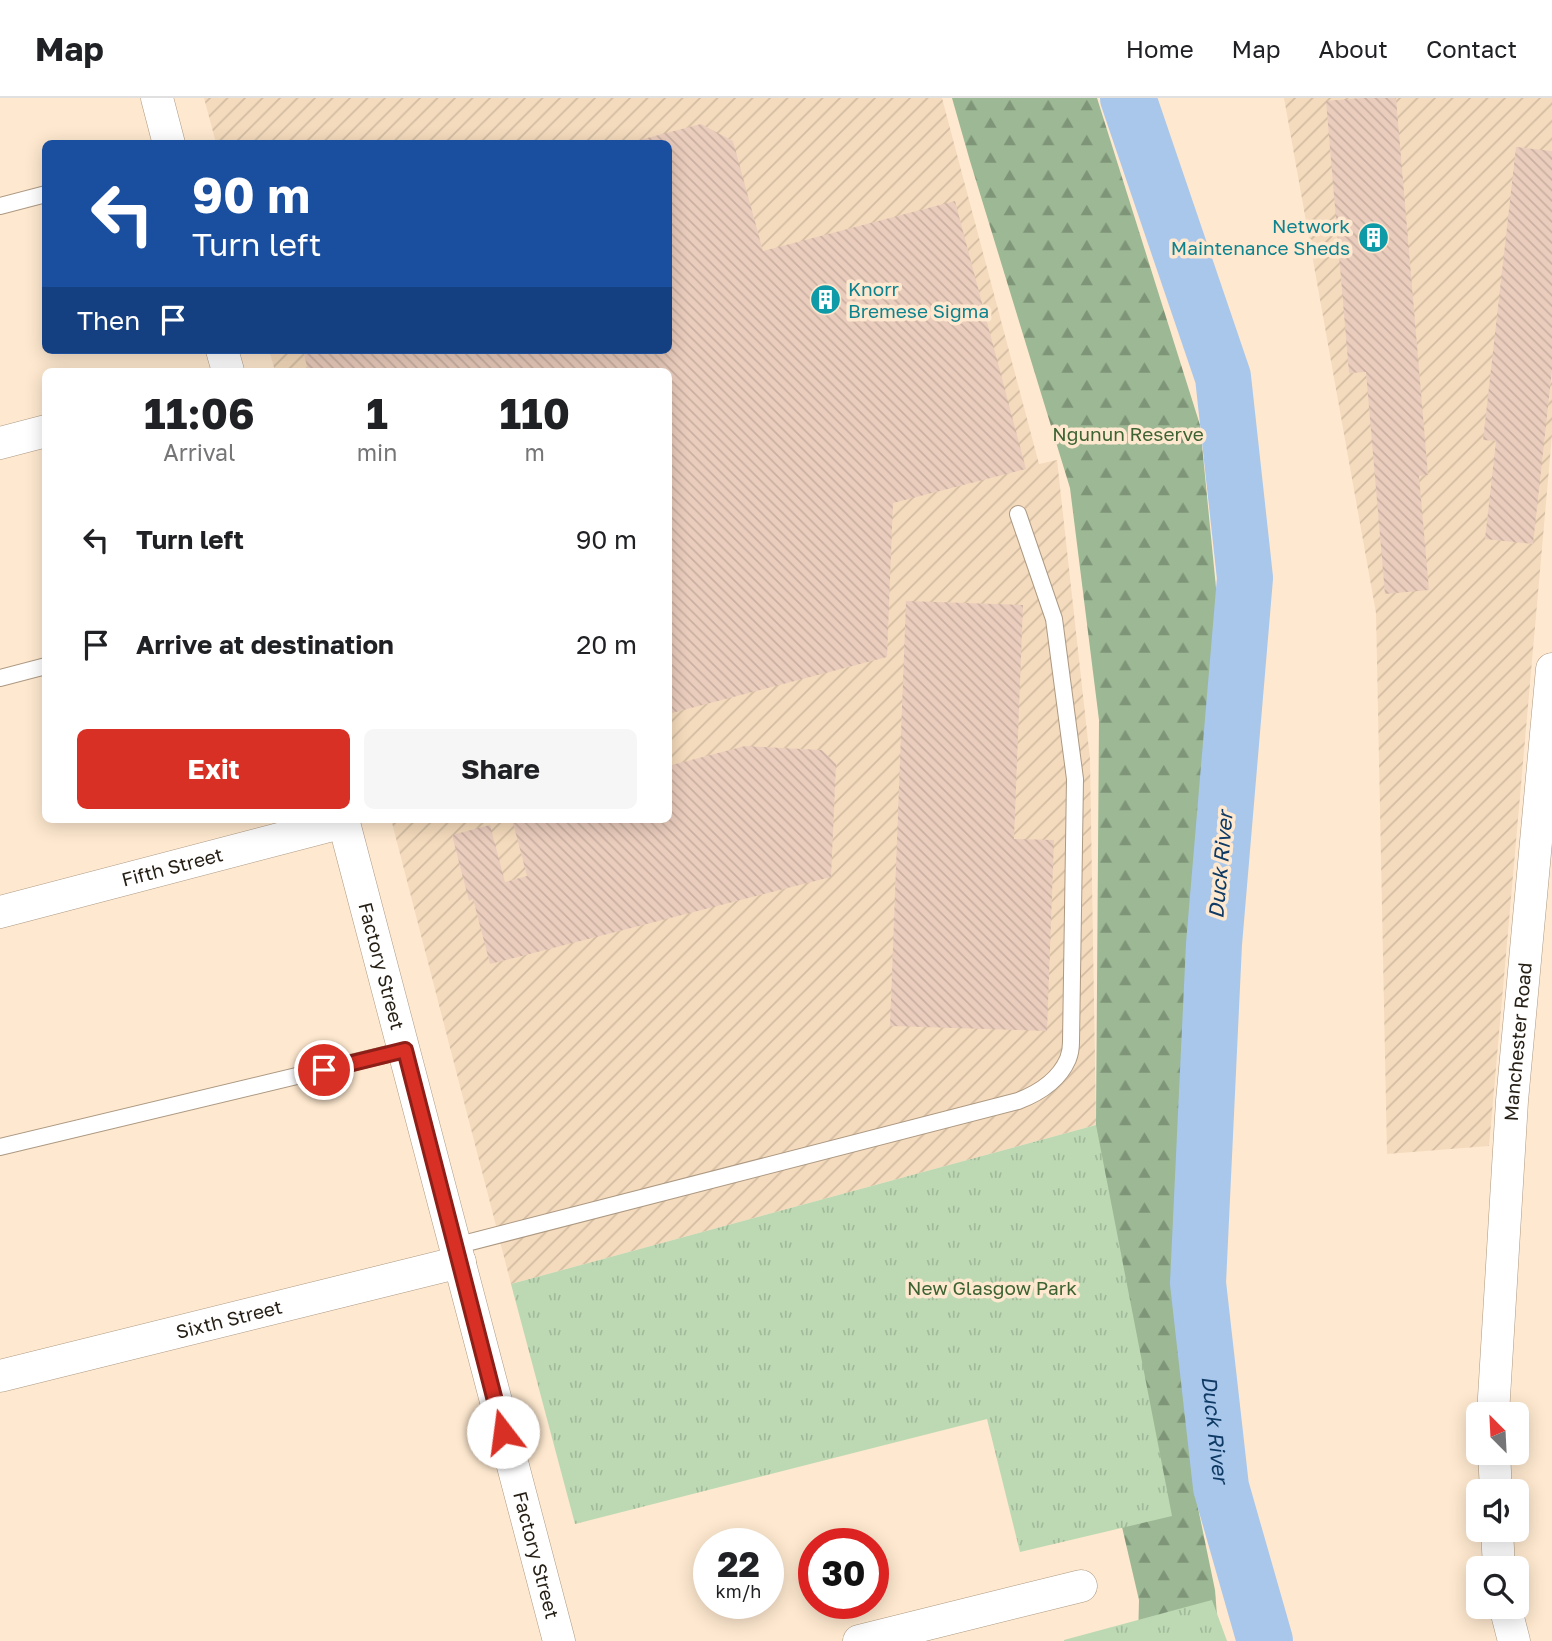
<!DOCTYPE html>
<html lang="en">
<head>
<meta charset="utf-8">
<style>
	:root { --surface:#fff; --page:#f6f6f6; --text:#202124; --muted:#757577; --line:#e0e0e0; --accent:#d93025 }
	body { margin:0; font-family:"Golos Text",sans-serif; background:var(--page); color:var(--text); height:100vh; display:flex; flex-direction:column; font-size:26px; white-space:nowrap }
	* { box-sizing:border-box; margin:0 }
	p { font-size:23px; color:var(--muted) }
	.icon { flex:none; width:38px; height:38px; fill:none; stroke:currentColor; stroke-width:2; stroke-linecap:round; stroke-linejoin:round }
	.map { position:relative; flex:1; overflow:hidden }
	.sheet { position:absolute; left:42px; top:270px; width:630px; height:455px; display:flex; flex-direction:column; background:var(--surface); border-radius:10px; box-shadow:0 4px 18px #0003 }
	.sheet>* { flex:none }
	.banner { position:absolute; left:42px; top:42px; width:630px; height:214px; border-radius:10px; box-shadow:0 4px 18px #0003; background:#1a4fa0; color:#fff; overflow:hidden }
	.needle { width:46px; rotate:336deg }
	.buttons { position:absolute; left:1466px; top:1304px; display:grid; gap:14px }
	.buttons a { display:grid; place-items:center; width:63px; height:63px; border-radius:10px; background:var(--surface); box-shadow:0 4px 18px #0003; font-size:35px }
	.speed { position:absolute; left:693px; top:1430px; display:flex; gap:14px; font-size:35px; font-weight:700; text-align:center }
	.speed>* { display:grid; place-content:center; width:91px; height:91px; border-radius:50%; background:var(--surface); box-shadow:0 4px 18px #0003; line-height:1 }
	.speed small { font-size:18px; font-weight:400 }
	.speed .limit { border:10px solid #d22; background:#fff; color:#111 }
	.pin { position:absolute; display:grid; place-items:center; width:60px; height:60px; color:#fff; margin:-30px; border:4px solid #fff; border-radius:50%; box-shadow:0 2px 7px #0007 }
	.me { position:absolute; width:77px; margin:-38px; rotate:345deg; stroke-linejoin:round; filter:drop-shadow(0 0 5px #0008) }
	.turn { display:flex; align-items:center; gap:24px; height:147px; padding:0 35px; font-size:32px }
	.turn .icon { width:91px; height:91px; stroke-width:2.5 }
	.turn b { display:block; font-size:49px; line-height:60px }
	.then { display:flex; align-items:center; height:66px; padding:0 35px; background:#0003; gap:14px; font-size:26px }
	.eta { display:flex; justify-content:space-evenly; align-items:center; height:119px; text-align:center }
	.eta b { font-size:42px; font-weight:700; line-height:49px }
	.cta { display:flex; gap:14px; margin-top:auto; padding:14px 35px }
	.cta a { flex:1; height:80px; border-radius:10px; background:var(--accent); color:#fff; font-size:28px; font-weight:700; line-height:80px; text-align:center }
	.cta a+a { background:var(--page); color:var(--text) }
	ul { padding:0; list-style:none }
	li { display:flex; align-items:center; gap:21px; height:105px; padding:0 35px }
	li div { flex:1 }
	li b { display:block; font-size:26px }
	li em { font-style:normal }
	header { display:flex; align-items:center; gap:42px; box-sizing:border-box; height:98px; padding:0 35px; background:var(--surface); border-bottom:2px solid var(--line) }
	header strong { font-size:33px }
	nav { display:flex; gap:38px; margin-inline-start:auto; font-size:24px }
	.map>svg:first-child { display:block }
</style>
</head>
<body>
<header>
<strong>Map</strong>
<nav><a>Home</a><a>Map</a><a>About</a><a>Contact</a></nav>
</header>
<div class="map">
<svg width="1552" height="1543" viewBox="0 0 1552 1543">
	<defs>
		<pattern id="industrial-furrows" width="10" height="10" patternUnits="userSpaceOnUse" patternTransform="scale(1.75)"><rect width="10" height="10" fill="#f5dbbd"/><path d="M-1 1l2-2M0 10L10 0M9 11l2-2" fill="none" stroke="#d2bca2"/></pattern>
		<pattern id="forest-firs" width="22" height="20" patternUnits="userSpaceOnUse" patternTransform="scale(1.75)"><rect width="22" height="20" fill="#9cb894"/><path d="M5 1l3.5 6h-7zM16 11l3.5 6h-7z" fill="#7f9578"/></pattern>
		<pattern id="park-tufts" width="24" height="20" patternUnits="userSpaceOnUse" patternTransform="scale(1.75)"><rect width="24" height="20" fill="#bcd9b4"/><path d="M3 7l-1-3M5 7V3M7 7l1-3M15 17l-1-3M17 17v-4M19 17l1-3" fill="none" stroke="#a2ba9a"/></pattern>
		<pattern id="building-back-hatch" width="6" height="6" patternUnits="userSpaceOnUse" patternTransform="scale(1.75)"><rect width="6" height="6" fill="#ebcdbd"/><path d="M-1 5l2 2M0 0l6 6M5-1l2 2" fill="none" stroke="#cab0a2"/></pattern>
	</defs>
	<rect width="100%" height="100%" fill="#fee8cf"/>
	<path fill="url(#industrial-furrows)" d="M204 0H942L1039 366 1057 362 1090 661 1096 1027 511 1186 391 721H668V273H275L269 252H668V46L216 45Z
		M1284 0H1552V337L1489 1048 1387 1056 1376 515Z"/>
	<path fill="url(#forest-firs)" d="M952 0H1097L1200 327 1223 561 1191 1006 1179 1256 1198 1410 1215 1492 1219 1543H1138L1139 1502 1064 1180 1096 1027 1099 622 1070 390 970 63Z"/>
	<path fill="url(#park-tufts)" d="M1096 1027 1172 1418 1020 1454 987 1321 575 1426 511 1186Z
		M1212 1502 1227 1543H1064V1542Z"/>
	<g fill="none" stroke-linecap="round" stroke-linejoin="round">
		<path stroke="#a9c7ea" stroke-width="56" id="s1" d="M1128 0 1223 279 1245 480 1214 846 1198 1185 1221 1389 1265 1543"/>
	</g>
	<path fill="url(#building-back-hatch)" d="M1361 0H1396L1428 377 1419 378 1429 492 1385 496 1366 274 1349 275 1326 3Z
		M701 26 733 43 763 153 955 103 1026 371 893 405 887 559 668 616V273H308L303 252H668V46L628 45Z
		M1516 49 1552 53V272L1533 446 1485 441 1496 343 1483 342Z
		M906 503 1023 507 1014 741 1054 742 1047 933 890 928Z
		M745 648 822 652 836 666 831 779 490 866 473 801 469 803 452 737 490 727 505 784 527 778 512 721H668V668Z"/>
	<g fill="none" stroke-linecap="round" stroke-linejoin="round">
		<defs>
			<path id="service" d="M0 108 46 96
				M0 580 46 568
				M0 1049 405 952
				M455 1148 1018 1003C1039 995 1059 982 1068 961 1070 956 1071 949 1071 944L1075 681 1054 521 1018 416"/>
			<g id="minor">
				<path d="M157 0 169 46"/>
				<path d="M222 252 228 273"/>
				<path d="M0 345 46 333"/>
				<path id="s2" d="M343 721 559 1543"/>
				<path id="s3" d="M0 814 344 724"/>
				<path id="s4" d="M0 1278 460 1164"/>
				<path id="s5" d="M1493 1316 1512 1003 1552 571"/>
				<path d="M1494 1354 1496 1393"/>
				<path d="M1497 1432 1499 1470"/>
				<path d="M1505 1508 1514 1543"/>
				<path d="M859 1543 1081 1488"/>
			</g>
		</defs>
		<use href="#service" stroke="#ad9982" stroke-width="18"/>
		<use href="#minor" stroke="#ad9982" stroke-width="33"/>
		<use href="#service" stroke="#fff" stroke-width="16"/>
		<use href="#minor" stroke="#fff" stroke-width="32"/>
	</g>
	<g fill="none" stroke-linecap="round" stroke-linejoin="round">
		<defs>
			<path id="route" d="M324 972 405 952 503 1334"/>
		</defs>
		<use href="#route" stroke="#8d1f18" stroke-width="18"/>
		<use href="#route" stroke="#d93025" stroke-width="12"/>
	</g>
	<defs>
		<symbol id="building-disc" viewBox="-11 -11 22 22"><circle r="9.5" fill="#0f9aa8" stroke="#fee8cf"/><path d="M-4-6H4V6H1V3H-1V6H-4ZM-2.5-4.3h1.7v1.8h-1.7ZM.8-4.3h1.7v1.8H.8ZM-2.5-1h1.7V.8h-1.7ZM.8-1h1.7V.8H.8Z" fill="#fff"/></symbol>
	</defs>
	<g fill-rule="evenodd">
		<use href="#building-disc" x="1356" y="122" width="35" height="35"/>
		<use href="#building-disc" x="808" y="184" width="35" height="35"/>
	</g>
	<g text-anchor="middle" stroke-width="7" stroke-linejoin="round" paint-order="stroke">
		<g font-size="19" fill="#0d838f" stroke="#fee8cf" text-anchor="end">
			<text x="1350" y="135">Network<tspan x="1350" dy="22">Maintenance Sheds</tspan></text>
			<text x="848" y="198" text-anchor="start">Knorr<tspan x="848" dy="22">Bremese Sigma</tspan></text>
		</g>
		<g font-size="19" fill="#3c6331" stroke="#fee8cf">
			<text x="1128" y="343">Ngunun Reserve</text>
			<text x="992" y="1197">New Glasgow Park</text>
		</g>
		<g font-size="19" fill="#272016" stroke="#fee8cf">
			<text dy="7" stroke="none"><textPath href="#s3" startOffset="178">Fifth Street</textPath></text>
			<text dy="7" stroke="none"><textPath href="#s2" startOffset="152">Factory Street</textPath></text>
			<text dy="7" stroke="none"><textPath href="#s5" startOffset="373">Manchester Road</textPath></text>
			<text dy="7" stroke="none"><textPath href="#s4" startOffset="236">Sixth Street</textPath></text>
			<text dy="7" stroke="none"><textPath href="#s2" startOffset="761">Factory Street</textPath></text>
		</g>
		<g font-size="21" font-style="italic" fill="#0e3a65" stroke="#fee8cf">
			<text transform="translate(1221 767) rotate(-85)" y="7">Duck River</text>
			<text dy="7" stroke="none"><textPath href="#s1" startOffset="1351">Duck River</textPath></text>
		</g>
	</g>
</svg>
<div class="buttons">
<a><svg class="needle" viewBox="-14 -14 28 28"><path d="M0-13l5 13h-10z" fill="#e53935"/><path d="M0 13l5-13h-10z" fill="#757577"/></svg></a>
<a><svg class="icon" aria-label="sound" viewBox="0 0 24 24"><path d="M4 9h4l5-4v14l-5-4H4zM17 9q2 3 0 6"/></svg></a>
<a><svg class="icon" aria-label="search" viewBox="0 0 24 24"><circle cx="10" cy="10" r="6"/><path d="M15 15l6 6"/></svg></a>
</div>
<div class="speed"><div>22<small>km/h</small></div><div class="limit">30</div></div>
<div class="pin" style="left:324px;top:972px;background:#d93025"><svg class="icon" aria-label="arrive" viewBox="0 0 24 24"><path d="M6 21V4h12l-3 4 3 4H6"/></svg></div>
<svg class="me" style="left:503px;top:1334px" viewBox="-20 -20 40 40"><circle r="19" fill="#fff"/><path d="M0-13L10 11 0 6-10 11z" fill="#d93025"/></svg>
<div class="banner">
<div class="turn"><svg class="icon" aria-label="left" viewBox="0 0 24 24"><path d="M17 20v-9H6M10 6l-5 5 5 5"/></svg><div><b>90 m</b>Turn left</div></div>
<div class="then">Then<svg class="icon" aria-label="arrive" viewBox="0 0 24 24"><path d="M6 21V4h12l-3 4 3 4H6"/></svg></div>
</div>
<section class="sheet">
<div class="eta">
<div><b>11:06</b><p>Arrival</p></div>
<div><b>1</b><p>min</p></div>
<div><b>110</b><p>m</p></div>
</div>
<ul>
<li><svg class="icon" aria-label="left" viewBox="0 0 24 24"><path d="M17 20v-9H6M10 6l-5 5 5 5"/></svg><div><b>Turn left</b></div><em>90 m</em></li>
<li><svg class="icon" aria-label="arrive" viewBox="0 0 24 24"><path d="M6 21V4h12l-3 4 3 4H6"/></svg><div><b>Arrive at destination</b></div><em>20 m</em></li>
</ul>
<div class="cta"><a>Exit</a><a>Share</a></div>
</section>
</div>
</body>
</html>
